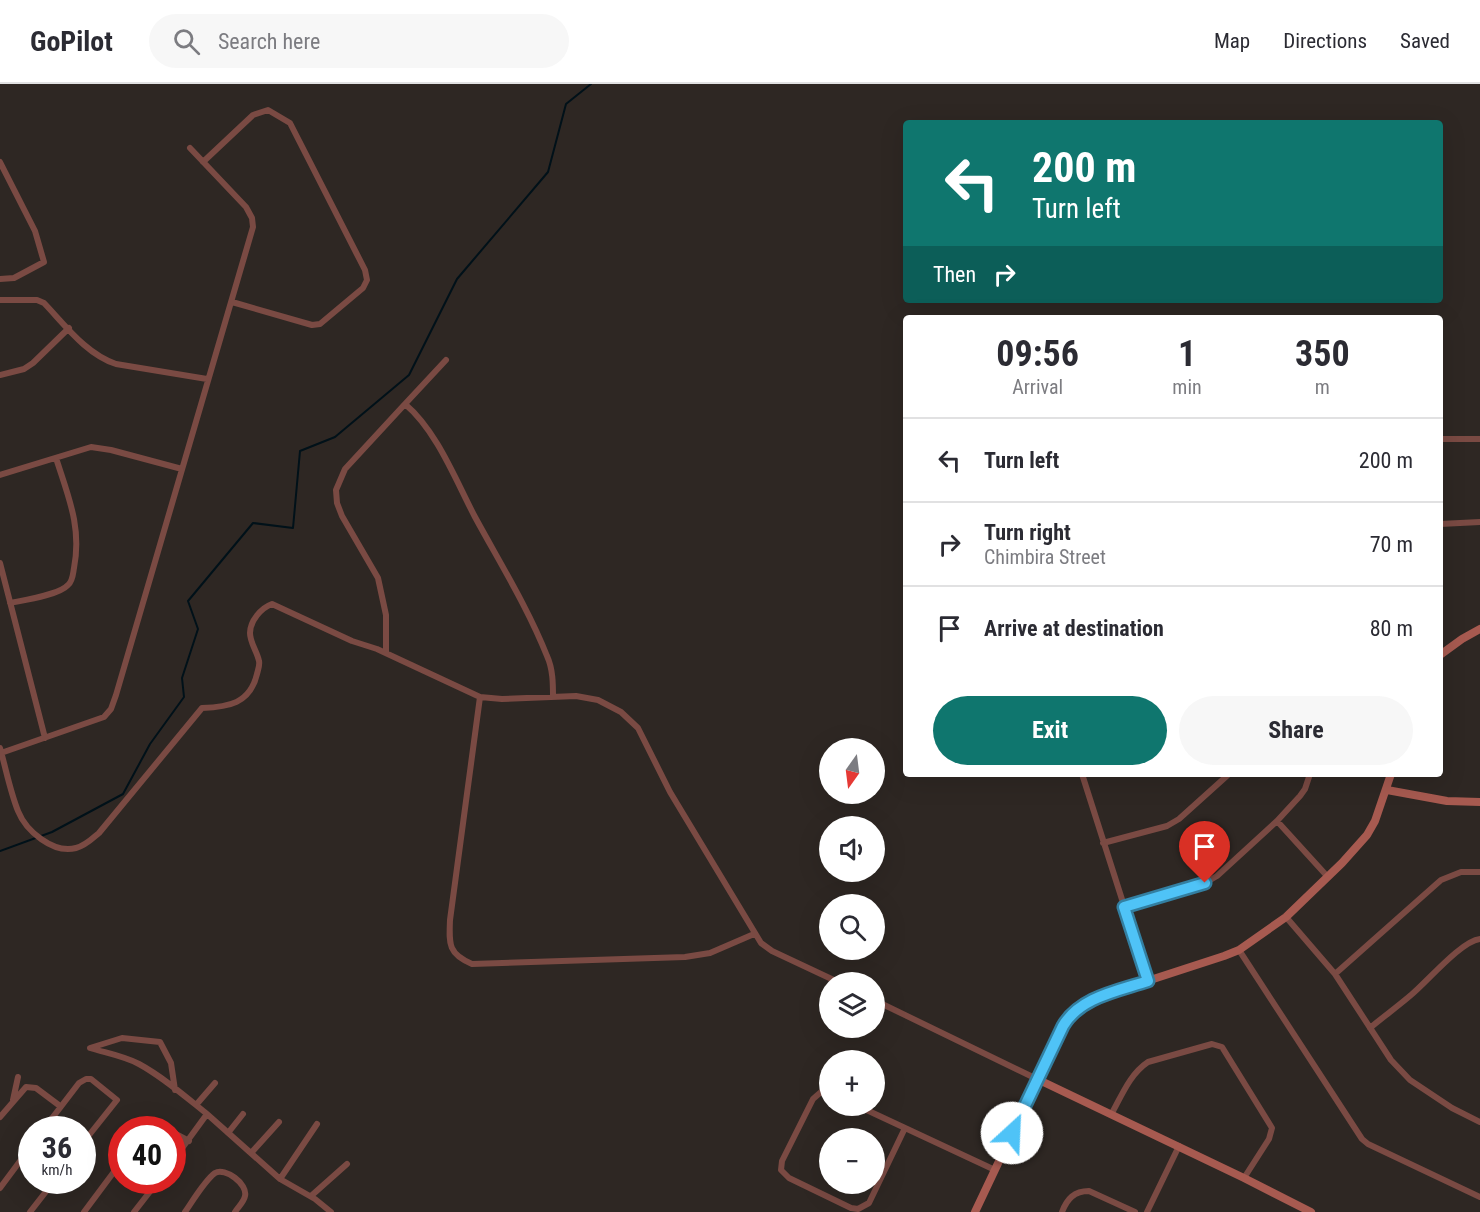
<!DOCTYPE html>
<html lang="en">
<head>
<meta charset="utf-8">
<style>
	:root { --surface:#fff; --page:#f7f7f7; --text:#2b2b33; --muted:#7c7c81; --line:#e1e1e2; --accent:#0f766e }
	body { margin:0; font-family:"Roboto Condensed",sans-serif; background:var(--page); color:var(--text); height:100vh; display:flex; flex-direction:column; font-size:22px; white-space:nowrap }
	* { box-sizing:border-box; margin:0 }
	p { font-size:20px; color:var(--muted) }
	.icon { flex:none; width:33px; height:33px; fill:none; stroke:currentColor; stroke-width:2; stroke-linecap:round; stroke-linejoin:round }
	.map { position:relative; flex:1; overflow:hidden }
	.side { position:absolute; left:903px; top:231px; width:540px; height:462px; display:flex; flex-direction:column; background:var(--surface); border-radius:6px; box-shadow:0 6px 24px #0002 }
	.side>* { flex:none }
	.top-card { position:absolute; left:903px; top:36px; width:540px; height:183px; border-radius:6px; box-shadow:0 6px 24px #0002; background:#0f766e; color:#fff; overflow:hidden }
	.needle { width:39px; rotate:194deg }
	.buttons { position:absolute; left:819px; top:654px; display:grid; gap:12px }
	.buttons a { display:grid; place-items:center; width:66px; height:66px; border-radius:50%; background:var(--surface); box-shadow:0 6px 24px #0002; font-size:30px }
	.speed { position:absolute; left:18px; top:1032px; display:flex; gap:12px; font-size:30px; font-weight:700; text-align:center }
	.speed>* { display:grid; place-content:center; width:78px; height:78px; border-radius:50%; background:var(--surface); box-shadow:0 6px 24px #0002; line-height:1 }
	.speed small { font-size:15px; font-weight:400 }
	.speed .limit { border:9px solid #d22; background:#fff; color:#111 }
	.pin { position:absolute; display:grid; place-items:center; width:51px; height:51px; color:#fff; margin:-62px -26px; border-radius:50% 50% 50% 0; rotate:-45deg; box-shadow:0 0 6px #0007 }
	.pin .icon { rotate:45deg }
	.me { position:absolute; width:66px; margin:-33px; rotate:25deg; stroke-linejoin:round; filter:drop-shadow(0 0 4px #0008) }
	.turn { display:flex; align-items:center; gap:21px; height:126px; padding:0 30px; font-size:27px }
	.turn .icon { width:78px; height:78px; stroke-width:2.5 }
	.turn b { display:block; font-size:42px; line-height:51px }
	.then { display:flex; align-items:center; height:57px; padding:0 30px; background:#0003; gap:12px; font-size:22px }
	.eta { display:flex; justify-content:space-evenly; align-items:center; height:102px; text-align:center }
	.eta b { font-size:36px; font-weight:700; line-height:42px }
	.action { display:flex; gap:12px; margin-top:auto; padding:12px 30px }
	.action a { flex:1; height:69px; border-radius:36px; background:var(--accent); color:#fff; font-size:24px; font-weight:700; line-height:69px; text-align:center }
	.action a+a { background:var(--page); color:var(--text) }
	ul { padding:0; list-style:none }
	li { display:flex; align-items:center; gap:18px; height:84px; padding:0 30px; border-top:2px solid var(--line) }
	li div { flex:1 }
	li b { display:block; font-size:22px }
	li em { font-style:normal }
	header { display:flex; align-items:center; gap:36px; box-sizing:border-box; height:84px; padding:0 30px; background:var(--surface); border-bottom:2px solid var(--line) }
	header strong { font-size:28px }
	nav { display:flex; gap:33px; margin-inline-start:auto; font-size:21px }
	.search { width:420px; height:54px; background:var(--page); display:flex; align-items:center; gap:15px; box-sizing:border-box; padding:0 21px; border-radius:33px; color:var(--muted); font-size:22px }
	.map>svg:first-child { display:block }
</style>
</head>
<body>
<header>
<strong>GoPilot</strong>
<div class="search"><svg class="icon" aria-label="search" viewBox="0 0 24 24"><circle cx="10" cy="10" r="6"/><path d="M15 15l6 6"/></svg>Search here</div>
<nav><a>Map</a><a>Directions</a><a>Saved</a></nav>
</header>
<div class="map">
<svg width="1480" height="1128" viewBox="0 0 1480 1128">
	<rect width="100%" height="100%" fill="#2e2723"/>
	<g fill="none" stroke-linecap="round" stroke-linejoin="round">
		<path stroke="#001119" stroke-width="2" d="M0 767 52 748 123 710 150 660 184 613 182 594 198 545 188 517 253 439 293 444 300 367 335 353 409 291 457 195 548 88 566 20 591 0"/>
		<path stroke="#7a4a43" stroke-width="6" d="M0 78 35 147 44 178 14 194 0 195
			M203 78 253 31 268 26 290 39 365 186 367 196 363 204 320 240 312 241 232 218
			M0 216H37L44 219C65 241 86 270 116 280L207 295
			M446 276 405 320C437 347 456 397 475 433 500 479 528 524 547 572 553 585 553 600 553 613
			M0 291 24 285 33 279 69 244
			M1440 355H1480
			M0 391 91 363 111 366 182 385
			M1440 440 1480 438
			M0 479 45 654
			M10 519C25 516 59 511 68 501 73 497 73 489 74 484 82 443 68 412 56 374
			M386 569V531L378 494 342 432 337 419 336 406 345 385 405 320
			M480 613 450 836C449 860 448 870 472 880L685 873 710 869 754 850
			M0 664C6 685 10 707 18 727 26 747 53 770 76 764 85 762 92 755 99 749L202 624C228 623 250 620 257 590 258 586 260 581 259 577 257 567 250 559 250 549 250 537 261 524 272 520L352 557 377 565 480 613 502 615 576 612 598 616 621 628 638 644 670 708 761 859 772 867 838 898
			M1 669 104 633 111 625 116 611 253 143 252 134 246 123 190 64
			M1082 690 1148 897
			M1277 737 1327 792
			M1103 759 1167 742 1179 735 1229 690
			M1124 823 1205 799 1217 792 1277 737 1300 712 1305 705 1310 690
			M1286 833 1335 890 1391 976 1410 996 1452 1024 1480 1038
			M1239 866 1362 1055 1368 1060 1480 1113
			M1335 890 1441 796 1461 788H1480
			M874 916 1037 995
			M1370 944C1383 933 1397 923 1411 911 1427 898 1461 857 1480 855
			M175 1006 171 979 160 958 122 954 90 964C106 969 124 972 139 980 163 993 186 1013 207 1030L280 1095 315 1115 331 1128
			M830 1008H821L813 1015 782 1077 781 1086 789 1094 851 1124 858 1125 869 1119 905 1044
			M13 1016 18 993
			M196 1021 215 999
			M858 1022 995 1086
			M1112 1029C1122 1011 1130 990 1148 978L1212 960 1222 963 1272 1044 1269 1055 1244 1094
			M0 1033 26 1003 36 1004 60 1022
			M43 1046 79 999 86 995H91L117 1016 82 1060
			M144 1046C152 1038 160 1040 169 1046
			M172 1048 189 1057
			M228 1049 243 1030
			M251 1069 279 1038
			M172 1078 207 1030
			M280 1095 317 1040
			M0 1104 32 1061
			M311 1112 347 1080
			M30 1128 55 1096
			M84 1128 122 1077
			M134 1128 159 1096
			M185 1128C192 1118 205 1096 215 1089 225 1083 248 1100 245 1112 244 1118 238 1123 235 1128
			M1062 1128C1067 1115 1074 1107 1089 1107L1135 1128
			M1147 1128 1179 1062"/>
		<path stroke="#a75a50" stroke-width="8" d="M1440 571 1462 555 1480 545
			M1387 706 1447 717 1480 718
			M1037 995 1244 1094 1311 1128
			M975 1128 1063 942C1072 927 1082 921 1098 913L1224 872 1239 866 1286 833 1342 779 1367 751 1375 737 1391 690"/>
	</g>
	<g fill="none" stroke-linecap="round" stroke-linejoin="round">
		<defs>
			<path id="route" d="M1012 1049 1063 942C1080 913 1118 907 1148 897L1124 823 1205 799"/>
		</defs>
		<use href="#route" stroke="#337fa1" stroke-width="15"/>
		<use href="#route" stroke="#4fc3f7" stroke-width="10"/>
	</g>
</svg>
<div class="buttons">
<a><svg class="needle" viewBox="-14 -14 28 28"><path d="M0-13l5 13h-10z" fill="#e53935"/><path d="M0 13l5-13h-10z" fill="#7c7c81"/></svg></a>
<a><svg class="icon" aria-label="sound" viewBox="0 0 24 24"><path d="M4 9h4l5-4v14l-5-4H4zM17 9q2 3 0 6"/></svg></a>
<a><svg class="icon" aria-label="search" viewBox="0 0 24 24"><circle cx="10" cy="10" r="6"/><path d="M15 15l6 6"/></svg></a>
<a><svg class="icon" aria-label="layers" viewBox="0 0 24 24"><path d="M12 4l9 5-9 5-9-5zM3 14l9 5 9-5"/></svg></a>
<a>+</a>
<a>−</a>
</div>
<div class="speed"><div>36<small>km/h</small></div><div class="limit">40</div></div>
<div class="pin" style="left:1205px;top:799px;background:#d93025"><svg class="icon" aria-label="arrive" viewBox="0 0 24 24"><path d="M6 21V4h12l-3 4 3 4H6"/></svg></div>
<svg class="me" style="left:1012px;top:1049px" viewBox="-20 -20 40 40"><circle r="19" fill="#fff"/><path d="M0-13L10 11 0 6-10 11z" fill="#4fc3f7"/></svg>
<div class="top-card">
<div class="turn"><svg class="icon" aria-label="left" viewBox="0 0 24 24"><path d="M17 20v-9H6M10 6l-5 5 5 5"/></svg><div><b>200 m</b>Turn left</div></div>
<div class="then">Then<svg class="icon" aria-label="right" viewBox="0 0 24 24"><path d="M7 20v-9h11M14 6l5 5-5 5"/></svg></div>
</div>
<section class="side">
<div class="eta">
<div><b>09:56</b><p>Arrival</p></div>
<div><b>1</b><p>min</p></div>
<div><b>350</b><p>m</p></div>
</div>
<ul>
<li><svg class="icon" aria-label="left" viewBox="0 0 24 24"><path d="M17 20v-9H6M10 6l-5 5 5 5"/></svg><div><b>Turn left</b></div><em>200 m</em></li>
<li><svg class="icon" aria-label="right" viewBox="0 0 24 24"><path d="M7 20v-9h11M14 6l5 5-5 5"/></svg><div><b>Turn right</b><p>Chimbira Street</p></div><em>70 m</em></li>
<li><svg class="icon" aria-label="arrive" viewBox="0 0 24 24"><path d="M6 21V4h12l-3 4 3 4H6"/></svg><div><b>Arrive at destination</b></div><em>80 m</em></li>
</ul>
<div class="action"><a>Exit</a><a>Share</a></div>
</section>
</div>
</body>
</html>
